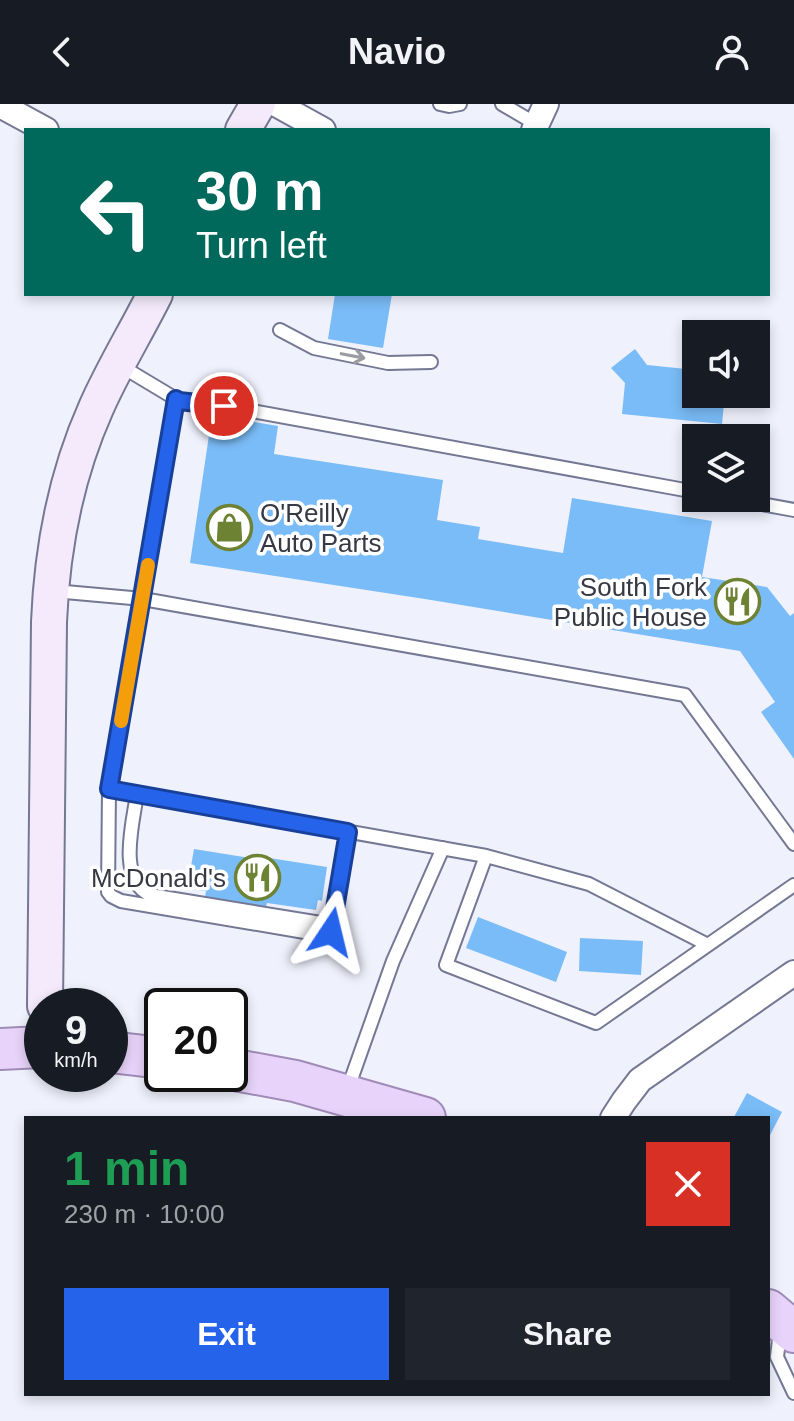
<!DOCTYPE html>
<html lang="en">
<head>
<meta charset="utf-8">
<style>
	:root { --surface:#171b24; --page:#20242c; --text:#f1f3f6; --muted:#9ea1a6; --accent:#2563eb }
	body { margin:0; font-family:Arial,sans-serif; background:var(--page); color:var(--text); height:100vh; display:flex; flex-direction:column; font-size:30px; white-space:nowrap }
	* { box-sizing:border-box; margin:0 }
	p { font-size:26px; color:var(--muted) }
	.icon { flex:none; width:44px; height:44px; fill:none; stroke:currentColor; stroke-width:2; stroke-linecap:round; stroke-linejoin:round }
	.map { position:relative; flex:1; overflow:hidden }
	.side { position:absolute; left:24px; top:1012px; width:746px; height:280px; display:flex; flex-direction:column; background:var(--surface); border-radius:0px; box-shadow:0 4px 12px #0003 }
	.side>* { flex:none }
	.hud { position:absolute; left:24px; top:24px; width:746px; height:168px; border-radius:0px; box-shadow:0 4px 12px #0003; background:#00695c; color:#fff; overflow:hidden }
	.fabs { position:absolute; left:682px; top:216px; display:grid; gap:16px }
	.fabs a { display:grid; place-items:center; width:88px; height:88px; border-radius:0px; background:var(--surface); box-shadow:0 4px 12px #0003; font-size:40px }
	.speed { position:absolute; left:24px; top:884px; display:flex; gap:16px; font-size:40px; font-weight:700; text-align:center }
	.speed>* { display:grid; place-content:center; width:104px; height:104px; border-radius:50%; background:var(--surface); box-shadow:0 4px 12px #0003; line-height:1 }
	.speed small { font-size:20px; font-weight:400 }
	.speed .limit { border:4px solid #111; border-radius:12px; background:#fff; color:#111 }
	.pin { position:absolute; display:grid; place-items:center; width:68px; height:68px; color:#fff; margin:-34px; border:4px solid #fff; border-radius:50%; box-shadow:0 2px 8px #0007 }
	.me { position:absolute; width:88px; margin:-44px; rotate:10deg; stroke-linejoin:round; filter:drop-shadow(0 0 6px #0008) }
	.turn { display:flex; align-items:center; gap:28px; height:168px; padding:0 40px; font-size:36px }
	.turn .icon { width:104px; height:104px; stroke-width:2.5 }
	.turn b { display:block; font-size:56px; line-height:68px }
	.round { display:grid; place-items:center; flex:none; width:84px; height:84px; border-radius:0px; background:var(--page) }
	.summary { display:flex; align-items:center; justify-content:space-between; height:136px; padding:0 40px }
	h1 { font-size:48px; font-weight:700; line-height:60px; color:#1e9e55 }
	.button { display:flex; gap:16px; margin-top:auto; padding:16px 40px }
	.button a { flex:1; height:92px; border-radius:0px; background:var(--accent); color:#fff; font-size:32px; font-weight:700; line-height:92px; text-align:center }
	.button a+a { background:var(--page); color:var(--text) }
	header { display:flex; justify-content:space-between; align-items:center; height:104px; padding:0 40px; background:var(--surface); font-size:36px; font-weight:700 }
	.map>svg:first-child { display:block }
</style>
</head>
<body>
<header><svg class="icon" aria-label="back" viewBox="0 0 24 24"><path d="M15 5l-7 7 7 7"/></svg>Navio<svg class="icon" aria-label="person" viewBox="0 0 24 24"><circle cx="12" cy="8" r="4"/><path d="M4 21q1-7 8-7t8 7"/></svg></header>
<div class="map">
<svg width="794" height="1317" viewBox="0 0 794 1317">
	<rect width="100%" height="100%" fill="#eff1fd"/>
	<path fill="#7abcf7" d="M335 190H392L383 244 328 235Z
		M635 245 647 261 696 266V290H725L722 320 622 310 625 279 611 264Z
		M212 311 278 322 274 350 443 376 437 416 480 423 478 435 563 449 572 394 712 417 702 473 767 483 790 512 794 509V655L761 608 775 598 740 547 425 495 190 459Z
		M194 745 262 756 263 753 327 763 322 797 318 796 316 806 267 799 266 803 205 793 206 787 187 785Z
		M478 813 567 848 556 878 466 844Z
		M580 834 643 837 641 871 579 867Z
		M747 989 782 1008 768 1035V1014L734 1013Z"/>
	<g fill="none" stroke-linecap="round" stroke-linejoin="round">
		<defs>
			<path id="lane" d="M440 0 449 2 460 0
				M502 0 536 20
				M280 226 314 244 388 259 431 258
				M121 262 176 295 143 495 109 685 486 752 589 780 708 841
				M176 295 179 297 224 302 696 388
				M729 394 794 406
				M54 487 143 495 685 591 794 740
				M109 685 108 788 111 792 121 797 322 831H329L333 821 348 728
				M137 690C133 719 117 775 150 791L333 821
				M486 752 446 861 596 919 794 781
				M347 987 393 857 443 744
				M780 1227 777 1253 794 1289"/>
			<path id="street" d="M276 0 323 26
				M0 1 46 26
				M534 26 546 0
				M613 1014 624 997 640 976 794 869"/>
			<path id="secondary" d="M243 26 258 0
				M45 902 49 518C52 445 66 371 96 304 113 265 136 228 155 190"/>
			<path id="primary" d="M0 945 42 943
				M110 948 162 954
				M230 965 295 977 425 1014
				M768 1206 794 1228"/>
		</defs>
		<use href="#lane" stroke="#747893" stroke-width="16"/>
		<use href="#street" stroke="#747893" stroke-width="28"/>
		<use href="#secondary" stroke="#747893" stroke-width="38"/>
		<use href="#primary" stroke="#a08bb7" stroke-width="44"/>
		<use href="#lane" stroke="#fff" stroke-width="12"/>
		<use href="#street" stroke="#fff" stroke-width="24"/>
		<use href="#secondary" stroke="#f4eafc" stroke-width="34"/>
		<use href="#primary" stroke="#e8d4fa" stroke-width="40"/>
	</g>
	<defs><path id="oneway-shaft" d="M-6 0H5M1.5-3L5.5 0L1.5 3" fill="none" stroke-width="1.6" stroke-linecap="round" stroke-linejoin="round" transform="scale(2)"/></defs>
	<use stroke="#9a9ca1" href="#oneway-shaft" transform="translate(353 252) rotate(11)"/>
	<g fill="none" stroke-linecap="round" stroke-linejoin="round">
		<defs>
			<path id="route" d="M224 302 179 297 176 295 109 685 348 728 331 828"/>
		</defs>
		<use href="#route" stroke="#184099" stroke-width="20"/>
		<use href="#route" stroke="#2563eb" stroke-width="14"/>
		<path stroke="#f59e0b" stroke-width="14" d="M121 617 148 461"/>
	</g>
	<defs>
		<symbol id="shop-ring" viewBox="-11 -11 22 22"><circle r="9.5" fill="#fff" stroke="#6e8233" stroke-width="1.5"/><path d="M-5-2.5h2.3a2.7 3.5 0 0 1 5.4 0H5L5.5 6h-11ZM-1.5-2.5h3a1.5 2.3 0 0 0-3 0Z" fill="#6e8233"/></symbol>
		<symbol id="restaurant-ring" viewBox="-11 -11 22 22"><circle r="9.5" fill="#fff" stroke="#6e8233" stroke-width="1.5"/><path d="M-5-6h1v4h1v-4h1v4h1v-4h1v5L-1.5 .5V6h-2V.5L-5-1ZM5-6V6H3V1.5H1.5Q1.5-4 5-6Z" fill="#6e8233"/></symbol>
	</defs>
	<g fill-rule="evenodd">
		<use href="#shop-ring" x="204" y="398" width="51" height="51"/>
		<use href="#restaurant-ring" x="712" y="472" width="51" height="51"/>
		<use href="#restaurant-ring" x="232" y="748" width="51" height="51"/>
	</g>
	<g text-anchor="middle" stroke-width="7" stroke-linejoin="round" paint-order="stroke">
		<g font-size="26" fill="#363843" stroke="#fff" text-anchor="end">
			<text x="260" y="418" text-anchor="start">O'Reilly<tspan x="260" dy="30">Auto Parts</tspan></text>
			<text x="707" y="492">South Fork<tspan x="707" dy="30">Public House</tspan></text>
			<text x="226" y="783">McDonald's</text>
		</g>
	</g>
</svg>
<div class="fabs">
<a><svg class="icon" aria-label="sound" viewBox="0 0 24 24"><path d="M4 9h4l5-4v14l-5-4H4zM17 9q2 3 0 6"/></svg></a>
<a><svg class="icon" aria-label="layers" viewBox="0 0 24 24"><path d="M12 4l9 5-9 5-9-5zM3 14l9 5 9-5"/></svg></a>
</div>
<div class="speed"><div>9<small>km/h</small></div><div class="limit">20</div></div>
<div class="pin" style="left:224px;top:302px;background:#d93025"><svg class="icon" aria-label="arrive" viewBox="0 0 24 24"><path d="M6 21V4h12l-3 4 3 4H6"/></svg></div>
<svg class="me" style="left:331px;top:828px" viewBox="-20 -20 40 40"><path d="M0-17L14 15 0 8-14 15z" fill="#2563eb" stroke="#fff" stroke-width="4"/></svg>
<div class="hud">
<div class="turn"><svg class="icon" aria-label="left" viewBox="0 0 24 24"><path d="M17 20v-9H6M10 6l-5 5 5 5"/></svg><div><b>30 m</b>Turn left</div></div>
</div>
<section class="side">
<div class="summary"><div><h1>1 min</h1><p>230 m · 10:00</p></div><a class="round" style="background:#d93025;color:#fff"><svg class="icon" aria-label="close" viewBox="0 0 24 24"><path d="M6 6l12 12M18 6L6 18"/></svg></a></div>
<div class="button"><a>Exit</a><a>Share</a></div>
</section>
</div>
</body>
</html>
